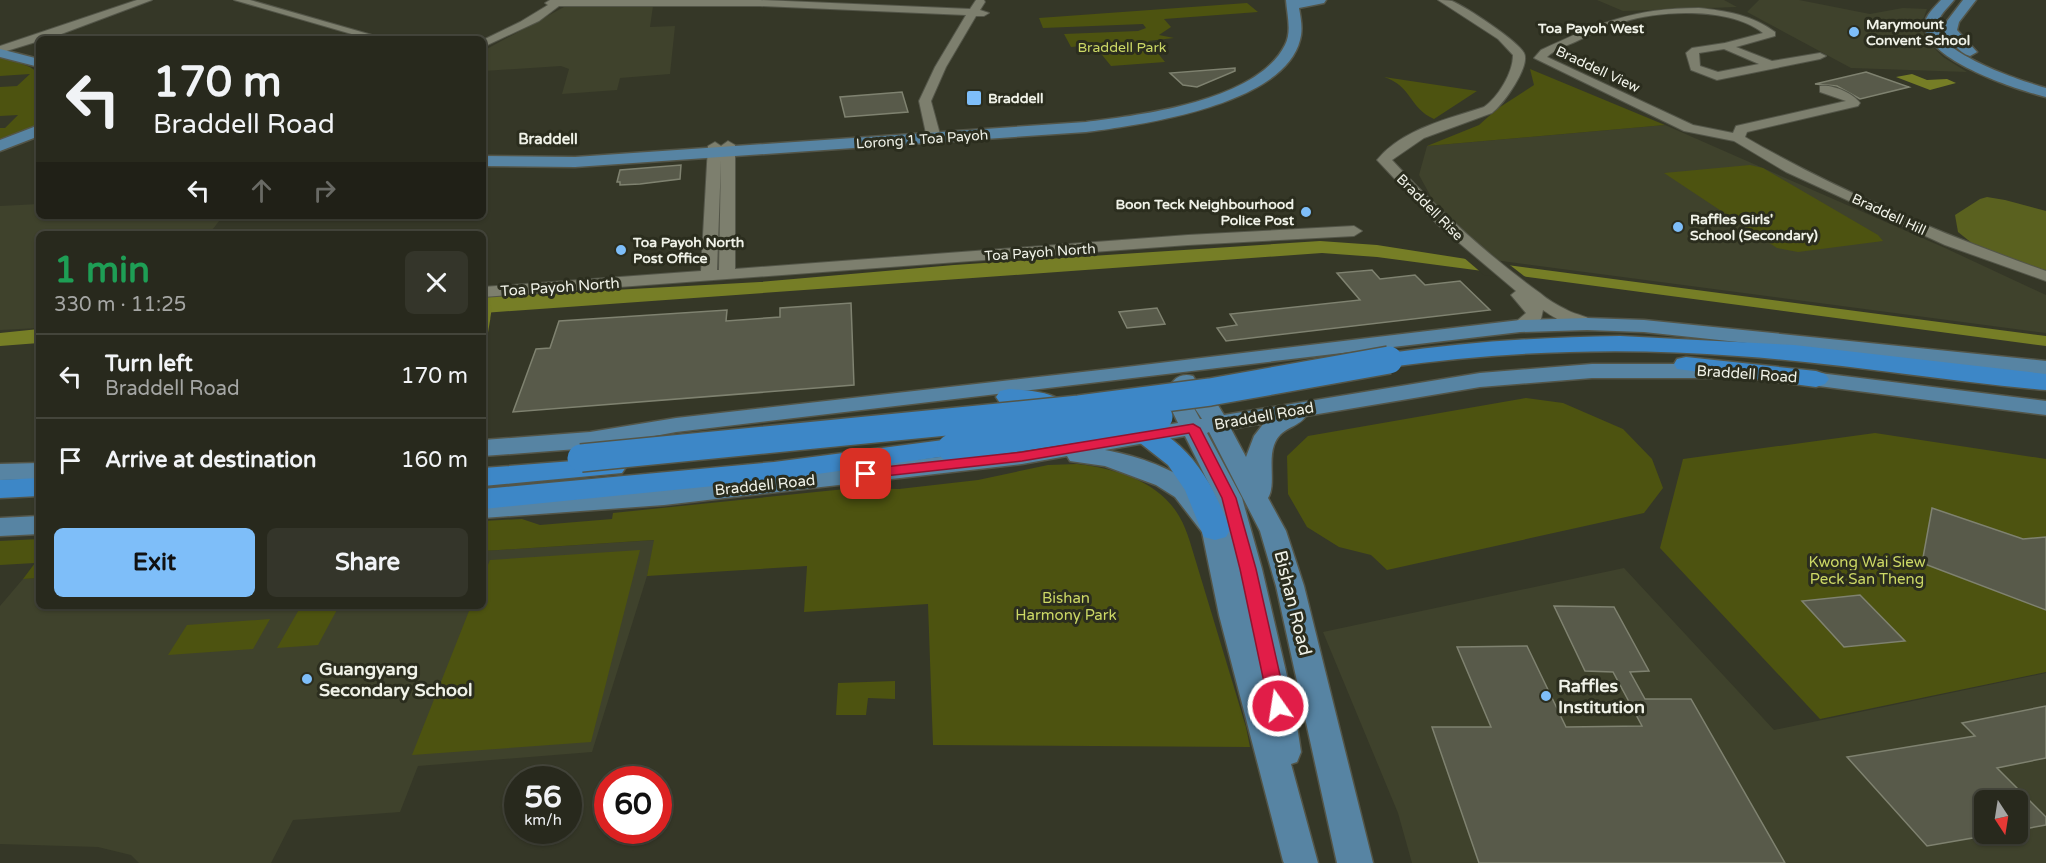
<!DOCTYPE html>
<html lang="en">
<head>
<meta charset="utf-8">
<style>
	:root { --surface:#28291d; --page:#34352a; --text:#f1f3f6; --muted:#a5a6a4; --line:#44453b; --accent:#7ebef9 }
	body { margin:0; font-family:"Varela Round",sans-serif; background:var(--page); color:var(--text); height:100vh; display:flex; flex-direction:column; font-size:22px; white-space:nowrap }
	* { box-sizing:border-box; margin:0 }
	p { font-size:20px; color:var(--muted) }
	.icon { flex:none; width:33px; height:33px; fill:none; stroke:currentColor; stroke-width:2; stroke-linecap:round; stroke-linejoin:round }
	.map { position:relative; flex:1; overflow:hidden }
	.side { position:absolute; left:36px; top:231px; width:450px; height:378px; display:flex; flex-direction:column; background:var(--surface); border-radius:9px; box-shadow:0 2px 4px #0004,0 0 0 2px var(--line) }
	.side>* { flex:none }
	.hud { position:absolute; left:36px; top:36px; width:450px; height:183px; border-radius:9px; box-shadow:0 2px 4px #0004,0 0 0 2px var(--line); background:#28291d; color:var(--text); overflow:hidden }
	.needle { width:39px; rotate:168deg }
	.tools { position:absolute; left:1974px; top:790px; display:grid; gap:12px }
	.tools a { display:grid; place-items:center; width:54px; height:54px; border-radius:9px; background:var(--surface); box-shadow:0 2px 4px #0004,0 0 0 2px var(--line); font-size:30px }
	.speed { position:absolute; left:504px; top:766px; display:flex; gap:12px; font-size:30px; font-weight:700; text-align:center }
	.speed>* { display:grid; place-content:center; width:78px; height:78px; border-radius:50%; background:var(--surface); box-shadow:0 2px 4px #0004,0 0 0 2px var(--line); line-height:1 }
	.speed small { font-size:15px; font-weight:400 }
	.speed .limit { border:9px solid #d22; background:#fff; color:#111 }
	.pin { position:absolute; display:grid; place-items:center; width:51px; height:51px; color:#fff; margin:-26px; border-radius:12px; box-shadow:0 3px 9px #0006 }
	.me { position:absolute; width:66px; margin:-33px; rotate:347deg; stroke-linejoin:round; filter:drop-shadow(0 0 4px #0008) }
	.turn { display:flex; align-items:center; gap:21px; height:126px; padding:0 18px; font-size:27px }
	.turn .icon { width:78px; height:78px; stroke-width:2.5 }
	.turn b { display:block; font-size:42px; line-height:51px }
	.lanes { display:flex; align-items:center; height:57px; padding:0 18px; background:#0003; justify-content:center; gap:30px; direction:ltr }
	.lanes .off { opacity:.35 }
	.round { display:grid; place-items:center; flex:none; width:63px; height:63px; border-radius:9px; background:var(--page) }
	.summary { display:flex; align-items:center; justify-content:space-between; height:102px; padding:0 18px }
	h1 { font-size:36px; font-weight:700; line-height:45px; color:#1e9e55 }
	.primary-button { display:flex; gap:12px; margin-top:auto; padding:12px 18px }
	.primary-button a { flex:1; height:69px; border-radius:9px; background:var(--accent); color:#111; font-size:24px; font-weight:700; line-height:69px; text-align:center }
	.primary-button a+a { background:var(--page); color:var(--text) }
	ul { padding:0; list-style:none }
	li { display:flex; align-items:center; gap:18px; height:84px; padding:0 18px; border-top:2px solid var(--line) }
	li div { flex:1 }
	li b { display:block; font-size:22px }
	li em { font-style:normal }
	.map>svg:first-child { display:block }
</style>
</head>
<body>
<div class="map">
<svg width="2046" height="863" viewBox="0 0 2046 863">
	<rect width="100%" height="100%" fill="#353727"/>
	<path fill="#3f422c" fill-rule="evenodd" d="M1597 0H1724L1737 7 1623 11Z
		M1759 0H1799L1870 14 1903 8 1927 9 1921 25 1926 40 1943 57 1967 72 1851 68 1747 12Z
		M653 6 650 27 675 26 670 74 620 78 617 90 562 94 569 69 561 66 483 71V51L564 7Z
		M1665 125 1945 248 2046 295V333L1494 260 1436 206 1419 175 1427 146Z
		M39 204V216H223L209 234H39V328L0 330V206Z
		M655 540 647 576 592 752 418 766 400 812 293 820 271 863H139L131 855 98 847 0 844V606L23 579 39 578V606H483V551Z
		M1624 568 1774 730 2046 673V863H1412L1398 813 1323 632ZM1984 801H2018V834H1984Z"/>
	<path fill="#4d5310" d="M1247 3 1258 12 1164 19 1171 27 1159 35 1174 38 1148 41 1165 62 1111 66 1094 45 1071 47 1064 34 1138 31 1146 28 1143 24 1043 28 1039 18Z
		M0 56 30 67 39 73V126L0 143V128H5L18 115 0 116V87L17 86 30 74 0 76Z
		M1530 69 1665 125 1427 146 1479 125 1497 109 1534 85Z
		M1384 77 1477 91 1434 119C1409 108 1412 86 1384 77Z
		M1750 165 1763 168 1878 235 1883 241 1798 252 1777 248 1664 173Z
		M1526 398 1563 403 1623 429 1652 459 1663 488 1644 513 1387 570 1371 555 1339 547 1307 527 1288 494 1287 456 1308 436Z
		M1875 433 2046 459V672L1820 719 1660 548 1683 459Z
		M1077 464C1114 468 1159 481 1179 516 1184 524 1187 533 1190 542L1246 727 1250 747 933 745 928 604 804 612 807 566 647 576 654 540 483 551V521L522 519 540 525 612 519 613 513 855 488 899 489 978 480 1048 465Z
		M39 539V578L23 579 35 563 0 565V541Z
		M640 550 591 742 412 755 471 606H483V577L490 560Z
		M301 606H339L318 645 277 648Z
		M270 619 253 649 168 655 187 625Z
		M895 681V699L868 698 866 715H836L838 683Z"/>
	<path fill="#5a611f" d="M1987 197 2005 200 2046 211V270L2013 266 1973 244 1958 232 1955 215 1980 199Z"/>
	<path fill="#767e26" d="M1912 74 1927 80 1947 79 1956 83 1930 90 1896 77Z
		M1320 241 1377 245 1492 263 2046 336V346L1377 257 1322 253 483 313V297L760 282 954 265Z
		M39 329V343L0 346V333Z"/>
	<path fill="#353727" d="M1467 256 1506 262 1532 282 1484 275 1463 257Z"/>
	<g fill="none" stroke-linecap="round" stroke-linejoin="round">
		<path stroke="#767e26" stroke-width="4" d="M488 320 490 307"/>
		<path stroke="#767e26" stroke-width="4.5" d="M483 349 488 319"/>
	</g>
	<path fill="#585a4a" stroke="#7f8270" stroke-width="1.5" d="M1235 68V71L1197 87 1183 85 1170 73Z
		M1866 72 1909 87 1860 99 1837 86 1815 84Z
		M902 92 908 112 845 117 840 97Z
		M681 165 680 179 640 184 620 185V182H617L620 170Z
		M1372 270 1380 279 1415 275 1425 285 1460 281 1490 310 1226 341 1217 328 1237 325 1230 314 1360 300 1337 273Z
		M851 303 854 385 513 412 536 349 550 348 559 321 727 310 726 321 780 317V308Z
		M1157 308 1165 324 1127 328 1119 312Z
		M1932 508 2023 539 2046 537V610L1922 563Z
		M1860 595 1905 641 1844 647 1802 601Z
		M1554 606 1614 607 1649 671 1630 672 1645 699H1691L1785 863H1479L1432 727H1491L1457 647 1527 646 1566 727 1642 726 1613 672 1585 671Z
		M2046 706V758L1997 768 2046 817V825L2018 830V801H1984V836L1927 846 1847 757 1975 736 1962 723Z"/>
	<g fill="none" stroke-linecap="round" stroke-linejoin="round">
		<defs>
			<path id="minor" d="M137 0H152L56 36 39 39V41L0 53V46Z
				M234 0H250L386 39H369Z
				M550 0H760L970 9 976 0H984L985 2 980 10 989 13 984 16H976L946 67 931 101 941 138 934 142 927 138 919 101 935 67 966 15 760 6H559L539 21 483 47V40L520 22 548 5 545 3Z
				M1438 0C1443 0 1448 0 1452 1 1466 7 1517 40 1524 53 1531 66 1503 105 1492 113L1424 138 1392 160C1437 209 1486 254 1540 293 1548 300 1557 305 1567 310 1576 315 1590 316 1596 324L1593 328C1577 332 1556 319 1543 310L1541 319 1526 330H1514L1511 326 1526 313 1511 295 1516 291 1438 225 1377 160C1402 129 1448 119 1484 107 1498 97 1513 73 1513 55L1498 39Z
				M1699 8C1727 11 1752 15 1775 32V36L1736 47 1772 61 1820 53 1826 56 1820 59 1717 80 1691 70 1686 53 1692 48 1725 43 1763 33C1730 7 1661 10 1623 22 1606 27 1591 34 1575 42 1566 46 1554 50 1547 57L1693 125 1733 133 1736 126 1846 101 1820 92V86C1832 84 1853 93 1860 103L1858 106 1747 132 1745 137C1840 192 1942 234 2046 271V281L1945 245 1786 172 1734 141 1684 131 1534 58 1541 50C1599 23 1634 8 1699 8ZM1724 49 1759 64 1718 72 1700 66 1699 53Z
				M728 141 735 145V269L1188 235 1354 226 1362 231 1354 236 1188 245 483 297V287L701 271 708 146 715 142 721 146ZM721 160 719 270H717Z"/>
			<path id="major" d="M1286 0H1326L1324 3 1299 8C1301 19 1303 30 1300 40 1284 105 1141 125 1086 132L575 167 483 166V156L575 157 1086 122C1142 115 1257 101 1285 45 1292 32 1287 14 1286 0Z
				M1941 0H1954C1948 8 1936 17 1938 28 1942 55 2022 81 2046 88V97C2018 90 1928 61 1925 27 1923 17 1935 7 1941 0Z
				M1963 0H1976L1959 22 1957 30 1977 52 1970 56C1959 53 1949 40 1943 30L1947 21Z
				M0 49 39 59V67L0 57Z
				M39 125V136L0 151V140Z
				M1587 318 1644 320 2046 361V375L1644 332 1587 330 1520 332 676 432 590 448 483 456V440L590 432 676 418 1118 368 1520 320Z
				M1592 364H1716L1724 366 1727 371 1724 376 1716 378H1592L1480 387 1306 416C1297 429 1281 426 1274 445 1268 461 1276 486 1268 498L1286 531 1304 586 1373 863H1337L1276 586 1260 531 1209 432 1207 433 1242 498 1262 569 1294 706 1301 752 1297 762 1291 764 1318 863H1284L1283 861 1219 615 1202 532 1175 497 1156 485 1105 466 1070 461 1067 456 1022 464 664 505 483 518V500L664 487 1022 448 1178 423 1164 394C1172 382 1177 372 1193 376L1196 381 1195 383 1213 397 1224 415 1480 373ZM1190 401 1202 419H1200ZM1264 423 1254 436 1246 457 1231 429ZM1185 436 1216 498 1222 520C1212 509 1203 493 1192 484 1168 466 1133 455 1105 450Z
				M1795 370 2046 401V415L1787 382 1784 377 1787 372Z
				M39 463V479L0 480V464Z
				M39 516V534L0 536V518Z"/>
			<path id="highway" d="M1620 336 1794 345 2046 374V390C1943 381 1841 363 1738 356 1621 347 1505 351 1389 367L1380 365 1377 360 1380 355 1389 353C1466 342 1542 337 1620 336Z
				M1686 357 1816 371 1825 374 1829 379 1825 384 1816 387 1677 369 1674 364 1677 359Z
				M1009 389C1031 391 1084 392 1060 427L1051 429 1042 427 1038 421 1040 410 1032 406 1000 403 996 397 1000 391Z
				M1110 412C1177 426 1208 468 1230 530L1226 537 1215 540 1204 537 1185 490 1168 465 1135 439 1101 426 1097 420 1101 414Z
				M951 439 961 442 965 448 961 454 774 480 483 509V489L774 462Z
				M612 458 622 461 626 467 622 473 483 486V468Z
				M39 478V496L0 498V480Z"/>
		</defs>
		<use href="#minor" stroke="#535548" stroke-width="2"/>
		<use href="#major" stroke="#535548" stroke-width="3"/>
		<use href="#highway" stroke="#535548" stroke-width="3"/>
		<use href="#minor" fill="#7d7f6e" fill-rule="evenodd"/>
		<use href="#major" fill="#5784a3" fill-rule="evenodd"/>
		<use href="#highway" fill="#3d87c7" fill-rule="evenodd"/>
		<defs>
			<path id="highway-bridge" d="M951 448 1159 417
				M581 458 1079 409 1210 392 1389 360"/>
		</defs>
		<use href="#highway-bridge" stroke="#535548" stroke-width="30" stroke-linecap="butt"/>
		<use href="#highway-bridge" stroke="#3d87c7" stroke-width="27"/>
	</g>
	<path fill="#e11d48" stroke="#92132f" stroke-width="1.5" d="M1193 424 1200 428 1236 498 1256 569 1287 706 1284 711 1278 714 1272 711 1269 706 1240 569 1222 498 1189 433 1022 461 866 478 859 474 866 469 1022 452Z"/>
	<g fill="#7ebef9" stroke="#2b2d1e" stroke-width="2">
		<circle cx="1854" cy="32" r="6"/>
		<rect x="966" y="90" width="16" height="16" rx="3"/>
		<circle cx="1306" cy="212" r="6"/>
		<circle cx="1678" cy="227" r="6"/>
		<circle cx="621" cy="250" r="6"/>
		<circle cx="307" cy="679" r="6"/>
		<circle cx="1546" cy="696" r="6"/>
	</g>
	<g text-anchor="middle" stroke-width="6" stroke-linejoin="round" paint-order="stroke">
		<g font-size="14" font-weight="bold" fill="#f0f2e8" stroke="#2b2d1e" text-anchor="start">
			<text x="1866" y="29">Marymount<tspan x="1866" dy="16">Convent School</tspan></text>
			<text x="988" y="103">Braddell</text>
			<text x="1294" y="209" text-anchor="end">Boon Teck Neighbourhood<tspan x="1294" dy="16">Police Post</tspan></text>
			<text x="1690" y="224">Raffles Girls'<tspan x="1690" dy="16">School (Secondary)</tspan></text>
			<text x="633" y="247">Toa Payoh North<tspan x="633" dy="16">Post Office</tspan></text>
		</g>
		<g font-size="14" font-weight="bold" fill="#f0f2e8" stroke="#2b2d1e">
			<text x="1591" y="33">Toa Payoh West</text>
		</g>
		<g font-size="14" fill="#ccd865" stroke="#2b2d1e">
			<text x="1122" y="52">Braddell Park</text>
		</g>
		<g font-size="14" fill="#f0f2e8" stroke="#2b2d1e">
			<text transform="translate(1598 69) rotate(25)" y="5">Braddell View</text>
			<text transform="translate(922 139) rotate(-4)" y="5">Lorong 1 Toa Payoh</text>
			<text transform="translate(1430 207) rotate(45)" y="5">Braddell Rise</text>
			<text transform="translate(1889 214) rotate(25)" y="5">Braddell Hill</text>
			<text transform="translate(1040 252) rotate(-4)" y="5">Toa Payoh North</text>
		</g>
		<g font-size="15" font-weight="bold" fill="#f0f2e8" stroke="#2b2d1e">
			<text x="548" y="144">Braddell</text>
		</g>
		<g font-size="15" fill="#f0f2e8" stroke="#2b2d1e">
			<text transform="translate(560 287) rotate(-4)" y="5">Toa Payoh North</text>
			<text transform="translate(1747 374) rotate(4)" y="5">Braddell Road</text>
			<text transform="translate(1264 416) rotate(-10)" y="5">Braddell Road</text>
			<text transform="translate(765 485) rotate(-6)" y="5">Braddell Road</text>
		</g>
		<g font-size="15" fill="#ccd865" stroke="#2b2d1e">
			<text x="1867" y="567">Kwong Wai Siew<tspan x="1867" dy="17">Peck San Theng</tspan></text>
			<text x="1066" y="603">Bishan<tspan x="1066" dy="17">Harmony Park</tspan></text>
		</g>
		<g font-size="18" fill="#f0f2e8" stroke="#2b2d1e">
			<text transform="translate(1293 603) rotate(76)" y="6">Bishan Road</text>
		</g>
		<g font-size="18" font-weight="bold" fill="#f0f2e8" stroke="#2b2d1e" text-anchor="start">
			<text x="319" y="675">Guangyang<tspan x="319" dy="21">Secondary School</tspan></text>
			<text x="1558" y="692">Raffles<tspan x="1558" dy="21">Institution</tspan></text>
		</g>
	</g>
</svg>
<div class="tools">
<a><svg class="needle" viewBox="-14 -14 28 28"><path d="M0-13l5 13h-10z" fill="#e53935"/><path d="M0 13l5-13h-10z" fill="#a5a6a4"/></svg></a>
</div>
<div class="speed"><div>56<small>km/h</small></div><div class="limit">60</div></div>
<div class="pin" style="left:866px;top:474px;background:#d93025"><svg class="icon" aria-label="arrive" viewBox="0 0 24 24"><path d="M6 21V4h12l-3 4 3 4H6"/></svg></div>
<svg class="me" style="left:1278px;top:706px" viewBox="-20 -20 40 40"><circle r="17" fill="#e11d48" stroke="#fff" stroke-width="3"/><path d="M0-11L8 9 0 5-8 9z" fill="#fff"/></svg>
<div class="hud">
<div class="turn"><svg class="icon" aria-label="left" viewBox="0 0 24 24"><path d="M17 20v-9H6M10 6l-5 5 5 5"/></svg><div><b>170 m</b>Braddell Road</div></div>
<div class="lanes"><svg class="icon" aria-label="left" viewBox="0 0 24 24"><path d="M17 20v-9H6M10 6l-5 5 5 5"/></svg><svg class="icon off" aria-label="ahead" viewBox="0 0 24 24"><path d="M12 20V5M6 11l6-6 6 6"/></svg><svg class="icon off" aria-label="right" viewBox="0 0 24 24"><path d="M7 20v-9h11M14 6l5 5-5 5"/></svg></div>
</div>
<section class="side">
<div class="summary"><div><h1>1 min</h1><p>330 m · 11:25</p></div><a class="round"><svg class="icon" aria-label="close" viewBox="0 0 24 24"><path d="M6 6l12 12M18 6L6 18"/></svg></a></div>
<ul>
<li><svg class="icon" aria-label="left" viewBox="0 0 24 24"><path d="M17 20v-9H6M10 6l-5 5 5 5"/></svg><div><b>Turn left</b><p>Braddell Road</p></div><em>170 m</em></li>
<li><svg class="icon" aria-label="arrive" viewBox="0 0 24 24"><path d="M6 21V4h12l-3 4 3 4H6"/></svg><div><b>Arrive at destination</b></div><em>160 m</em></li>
</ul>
<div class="primary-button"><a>Exit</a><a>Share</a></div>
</section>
</div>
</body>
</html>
